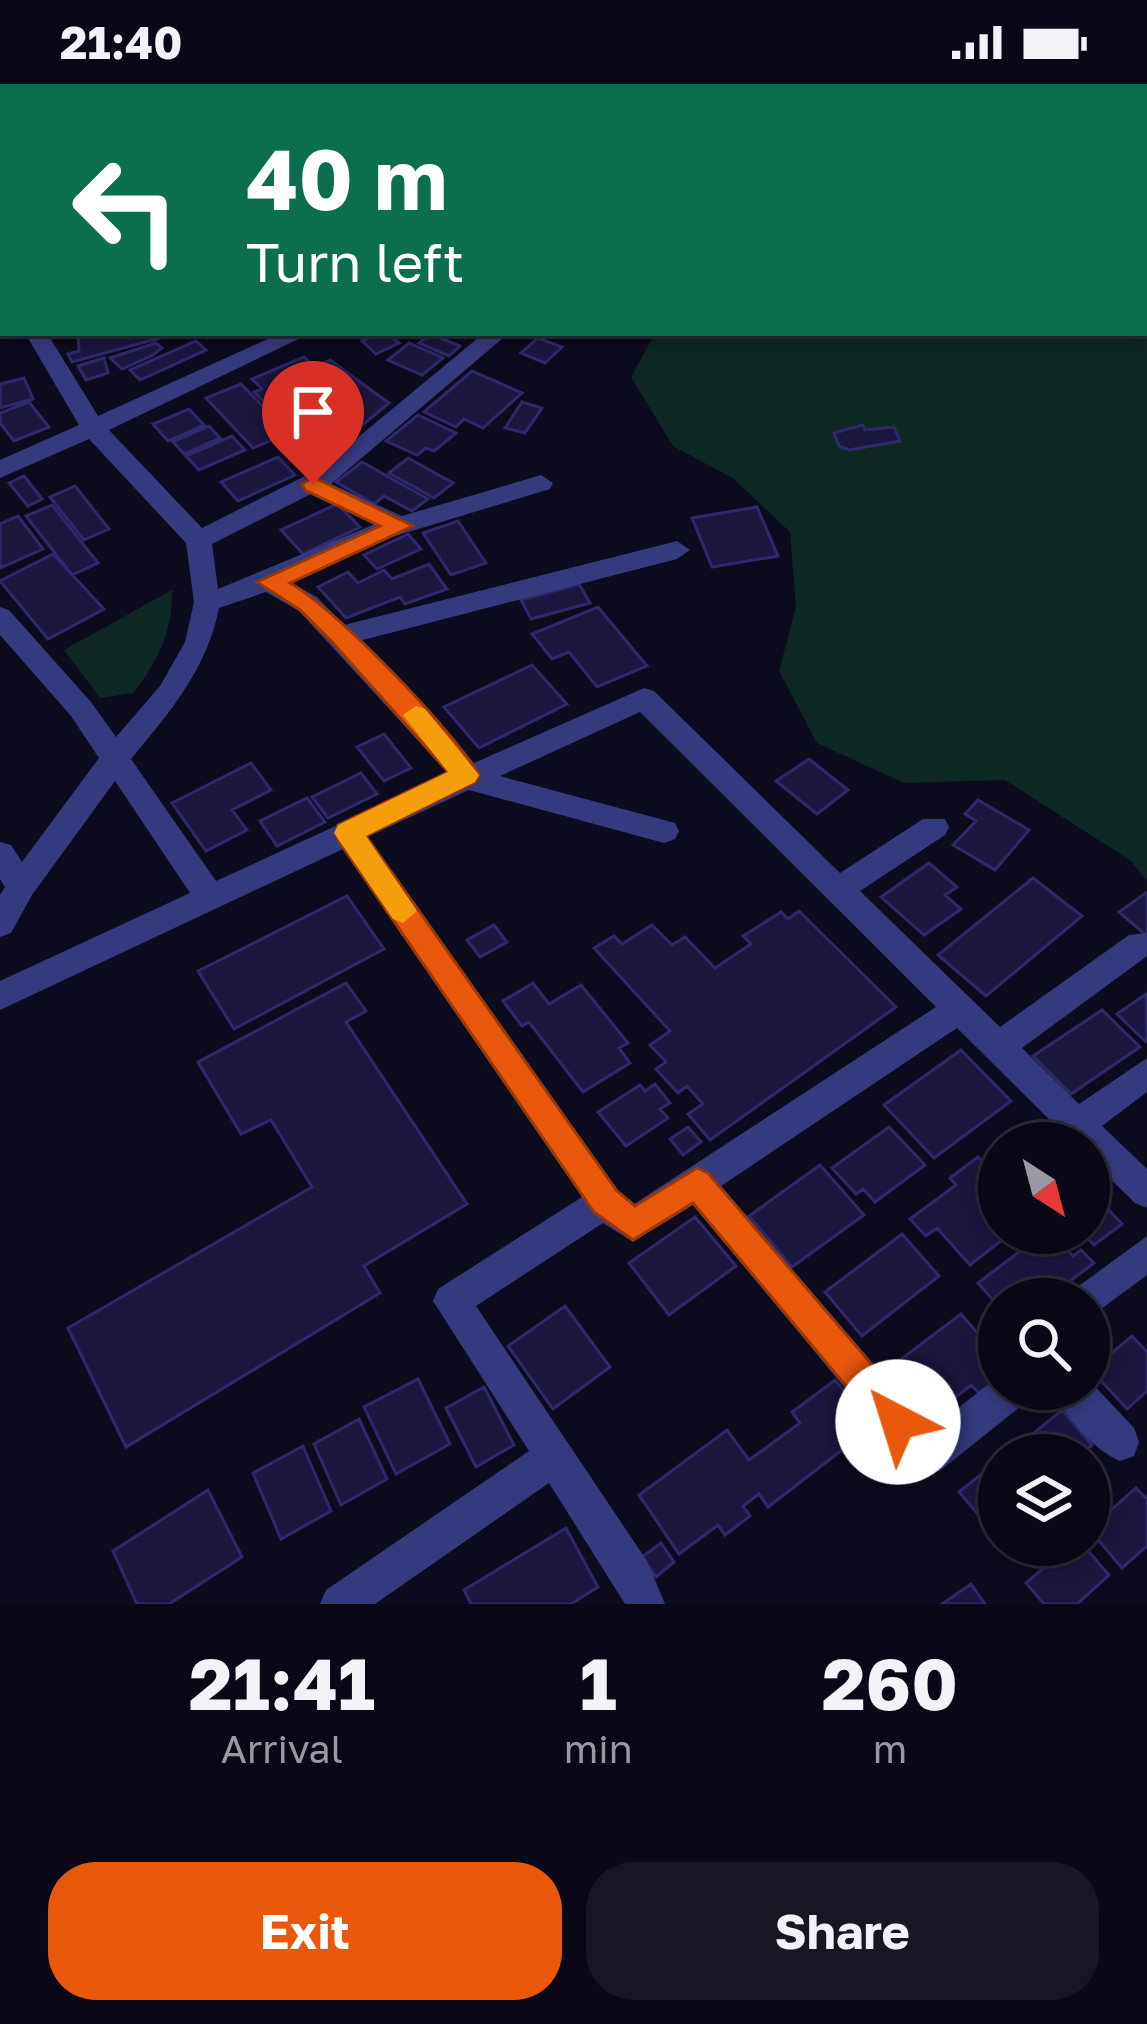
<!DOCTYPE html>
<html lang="en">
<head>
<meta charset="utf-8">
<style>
	:root { --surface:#0a0816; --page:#181623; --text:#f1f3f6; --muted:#999aa1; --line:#2a2935; --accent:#ea580c }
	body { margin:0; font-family:"Golos Text",sans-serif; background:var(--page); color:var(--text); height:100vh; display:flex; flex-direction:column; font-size:45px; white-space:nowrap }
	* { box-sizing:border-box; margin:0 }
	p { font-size:39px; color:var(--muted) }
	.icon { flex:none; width:66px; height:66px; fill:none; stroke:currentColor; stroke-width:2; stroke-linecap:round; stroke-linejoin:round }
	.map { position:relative; height:1520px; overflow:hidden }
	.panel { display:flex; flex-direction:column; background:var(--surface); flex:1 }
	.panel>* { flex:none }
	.guide { position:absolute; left:0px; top:0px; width:1149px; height:252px; box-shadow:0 6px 18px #0003,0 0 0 3px var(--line); background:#0b6e4f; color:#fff; overflow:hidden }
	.needle { width:78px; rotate:144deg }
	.controls { position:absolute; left:978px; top:1038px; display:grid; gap:24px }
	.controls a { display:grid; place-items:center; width:132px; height:132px; border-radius:50%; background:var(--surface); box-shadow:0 6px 18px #0003,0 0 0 3px var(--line); font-size:60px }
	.pin { position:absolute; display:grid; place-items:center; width:102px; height:102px; color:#fff; margin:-123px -51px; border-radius:50% 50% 50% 0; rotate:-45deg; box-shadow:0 0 12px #0007 }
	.pin .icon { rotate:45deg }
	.me { position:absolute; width:132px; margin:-66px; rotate:320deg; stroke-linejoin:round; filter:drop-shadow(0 0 9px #0008) }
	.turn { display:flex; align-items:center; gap:42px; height:252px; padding:0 48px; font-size:54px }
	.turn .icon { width:156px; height:156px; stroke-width:2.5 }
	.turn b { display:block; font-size:84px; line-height:102px }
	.eta { display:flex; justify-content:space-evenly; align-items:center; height:204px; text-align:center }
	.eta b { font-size:72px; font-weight:700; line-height:84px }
	.primary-button { display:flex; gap:24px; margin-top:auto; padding:24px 48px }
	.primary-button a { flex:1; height:138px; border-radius:48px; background:var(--accent); color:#fff; font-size:48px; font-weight:700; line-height:138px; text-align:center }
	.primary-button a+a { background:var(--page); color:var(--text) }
	.status { display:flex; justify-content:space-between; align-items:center; height:84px; padding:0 60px; background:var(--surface); direction:ltr }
	.status svg { height:33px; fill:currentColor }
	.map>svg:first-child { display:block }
</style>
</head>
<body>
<div class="status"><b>21:40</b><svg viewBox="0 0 49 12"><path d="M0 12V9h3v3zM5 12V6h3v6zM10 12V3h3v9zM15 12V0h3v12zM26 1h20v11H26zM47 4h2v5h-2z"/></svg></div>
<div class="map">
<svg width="1147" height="1520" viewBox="0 0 1147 1520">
	<rect width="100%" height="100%" fill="#0d0b1e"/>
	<path fill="#0e2824" d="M1147 213V797L1131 777 1005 696 904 699 817 659 779 587 796 523 790 448 734 395 673 362 631 293 655 249H1146Z
		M172 506C173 547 158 578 133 609L100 614 64 566Z"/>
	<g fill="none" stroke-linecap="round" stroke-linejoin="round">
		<path fill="#0a2643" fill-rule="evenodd" d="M3 148V180L0 181V149Z
			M1146 148 1147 149V181L1146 180Z"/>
	</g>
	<path fill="#1b173f" stroke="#2f286c" stroke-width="3" d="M141 0H373L374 3H140Z
		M78 249H157L160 254 72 278 68 270 79 267Z
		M380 249H387L399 259 376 270 362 257Z
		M430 250 460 262 449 272 419 259Z
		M538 254 562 263 545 279 521 269Z
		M196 257 206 266 140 296 130 286Z
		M156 259 162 264 153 271 122 285 110 274Z
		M409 259 443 274 422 291 388 276Z
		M304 273 314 283 330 276 389 319 322 375 254 308 262 305 252 295Z
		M104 274 108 289 86 296 78 282Z
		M472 287 522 309 483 344 464 335 456 343 424 328Z
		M24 294 33 315 0 324V300Z
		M241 300 289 349 253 364 206 314Z
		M29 318 49 343 14 357 0 339V329Z
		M522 318 542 324 525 349 505 344Z
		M189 325 204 341 168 357 153 340Z
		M418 331 456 349 434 367 426 364 417 371 386 357Z
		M863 341 865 346 894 343 900 357 849 366 839 362 834 349Z
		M209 342 220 354 184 370 173 358Z
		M232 352 245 366 199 386 186 372Z
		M278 373 295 391 238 417 221 398Z
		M408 374 453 399 434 414 389 389Z
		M362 378 428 415 412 427 384 412 374 420 336 398Z
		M24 392 42 415 28 422 9 399Z
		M75 402 109 445 84 456 50 413Z
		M337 420 360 443 303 470 281 446Z
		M52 421 98 479 72 491 26 432Z
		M757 423 778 472 712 483 692 434Z
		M18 432 43 465 0 484V440Z
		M458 437 486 479 451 491 423 449Z
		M408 450 421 465 377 485 364 471Z
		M53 470 104 525 48 555 0 497Z
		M429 480 447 505 405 520 400 513 346 534 318 503 348 488 358 499 384 486 392 495Z
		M579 500 590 519 531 535 521 516Z
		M598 523 647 582 597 603 569 568 552 575 532 550Z
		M532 581 567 620 479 664 444 623Z
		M384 650 411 684 384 697 357 663Z
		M809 675 848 706 817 730 776 697Z
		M251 679 271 706 232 726 247 746 206 767 172 719Z
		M361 689 377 710 328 734 312 713Z
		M307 714 325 738 277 762 260 737Z
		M978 716 1029 746 995 786 953 761 976 737 965 730Z
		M929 779 957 803 945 811 961 825 924 851 881 813Z
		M1033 794 1082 832 986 912 938 871Z
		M1147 808V852L1119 828Z
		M347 812 384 865 234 945 198 887Z
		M799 827 896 923 710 1056 688 1030 703 1020 687 1002 678 1009 656 985 666 978 650 961 670 947 594 864 614 852 622 860 652 841 672 861 685 853 715 884 751 860 743 852 781 828 788 835Z
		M494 841 507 858 480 873 467 856Z
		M346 899 366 927 346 938 467 1120 364 1182 380 1209 126 1363 68 1244 312 1103 271 1036 241 1050 198 978Z
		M533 899 549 920 581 901 628 959 619 964 630 979 583 1008 529 938 522 942 503 917Z
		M1146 910 1147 957 1146 958 1117 930Z
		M1102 926 1140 963 1071 1010 1033 972Z
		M961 966 1011 1017 934 1074 884 1021Z
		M655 1000 670 1019 660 1025 668 1034 626 1062 598 1028 640 1001 645 1007Z
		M688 1043 701 1058 683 1071 670 1055Z
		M889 1043 925 1081 875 1118 863 1105 856 1110 832 1084Z
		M978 1073 991 1086 999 1079V1149H1011L970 1181 937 1144 926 1152 910 1135 956 1101 950 1094Z
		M820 1081 864 1131 792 1183 749 1132Z
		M1096 1112 1122 1140 1094 1161 1083 1149H1089V1117Z
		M695 1133 736 1182 669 1231 629 1179Z
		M1044 1149H1051L1073 1172 1081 1166 1094 1179 1046 1215H999V1223L978 1199Z
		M902 1150 939 1192 862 1252 825 1208Z
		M565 1222 610 1283 553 1325 508 1262Z
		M961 1230 999 1274V1294L979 1309 971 1301 928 1335 923 1328 917 1333 907 1320 913 1316 888 1285Z
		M1132 1252 1147 1268V1307L1127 1325 1091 1286Z
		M418 1295 450 1360 396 1390 364 1323Z
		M835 1296 872 1343 768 1423 759 1410 743 1422 750 1432 725 1451 718 1441 679 1470 639 1411 727 1346 749 1376 800 1339 792 1328Z
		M484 1303 514 1361 476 1383 446 1324Z
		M1062 1326 1092 1361 1080 1371H1017L1013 1366Z
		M359 1335 387 1395 341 1421 314 1360Z
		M303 1362 331 1427 281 1455 253 1389Z
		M999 1376V1431L987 1441 959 1408Z
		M1136 1404 1147 1415V1462L1122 1484 1089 1445Z
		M208 1406 242 1473 169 1520H137L113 1467Z
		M566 1444 598 1503 571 1520H471L464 1506Z
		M661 1459 674 1478 656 1493 642 1473Z
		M1070 1461H1083L1109 1491 1077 1520H1044L1026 1499Z
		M971 1500 985 1520H942Z"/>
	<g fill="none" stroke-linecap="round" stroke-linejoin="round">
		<path fill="#35397e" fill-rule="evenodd" d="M543 0H577L541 3Z
			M635 0H662L664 2 637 3Z
			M779 0H799V3H779Z
			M1147 87V100H1146V87Z
			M0 133H3V145H0Z
			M0 178 3 179V198L0 197Z
			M1146 179H1147V193H1146Z
			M25 249H47L98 332 281 249H311L109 346 202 444 321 384 484 249H509L331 400 402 432 541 391 553 399 550 405 392 453 291 499 317 513 344 541 677 457 690 466 677 475 359 557 474 679 644 604 654 607 840 789 923 735H945L949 743 945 751 860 807 1000 943 1129 851 1147 849V872L1022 964 1079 1020 1147 974V1008L1102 1042 1147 1085V1124L1135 1119 1089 1074V1059H1073L957 944 721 1102 930 1346 999 1292V1305H1032L1026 1318 941 1386 927 1391 913 1386 693 1121 633 1158 603 1139 476 1222 647 1477 665 1520H625L549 1399 375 1520H320L326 1506 529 1367 433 1217 438 1205 582 1113 343 765 0 926V897L190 809 115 697 32 811 11 849 0 853V811L5 803 0 795V758L11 761 22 778 99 674 71 632 0 551V523L9 526 91 618 116 653 160 602 185 558 194 518 186 459 89 355 0 394V376L79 341ZM311 410 375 440 218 505 212 460ZM266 508 299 527 449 690 216 797 131 675C170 628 207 585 219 524ZM640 628 936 923 634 1120 617 1106 367 753 469 706 664 759 675 755 679 747 675 739 500 692Z
			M1147 1152V1191L1089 1234V1215H1071L1076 1204Z
			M1089 1296 1134 1344 1139 1358 1134 1372 1120 1377C1094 1367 1064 1331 1053 1305H1089Z"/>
	</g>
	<path fill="#ea580c" stroke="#983908" stroke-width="3" d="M313 393 413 442 290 499C335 524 453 646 479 691L475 698 366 752 617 1107 635 1122 697 1084 708 1089 910 1325 916 1338 910 1350 898 1355 886 1350 693 1119 633 1156 594 1128 338 756V741L448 688 333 559 300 526 257 498 380 442 305 406 302 400Z"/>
	<path fill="#f59e0b" d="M416 622 425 625 479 691 475 698 366 752 417 827 403 839 393 835 334 749 338 741 448 688 403 631Z"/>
</svg>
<div class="controls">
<a><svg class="needle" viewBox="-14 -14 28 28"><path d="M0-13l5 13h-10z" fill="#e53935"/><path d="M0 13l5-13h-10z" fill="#999aa1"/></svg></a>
<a><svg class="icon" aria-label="search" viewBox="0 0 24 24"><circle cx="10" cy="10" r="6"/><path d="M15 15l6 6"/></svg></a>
<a><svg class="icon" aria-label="layers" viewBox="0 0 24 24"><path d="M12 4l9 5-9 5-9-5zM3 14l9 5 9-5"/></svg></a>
</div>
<div class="pin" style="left:313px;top:400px;background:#d93025"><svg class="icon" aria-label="arrive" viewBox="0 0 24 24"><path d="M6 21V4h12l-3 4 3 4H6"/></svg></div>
<svg class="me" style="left:898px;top:1338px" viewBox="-20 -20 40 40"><circle r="19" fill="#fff"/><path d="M0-13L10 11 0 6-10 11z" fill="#ea580c"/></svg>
<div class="guide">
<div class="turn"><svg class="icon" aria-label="left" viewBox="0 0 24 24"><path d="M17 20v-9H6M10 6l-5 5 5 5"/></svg><div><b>40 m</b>Turn left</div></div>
</div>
</div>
<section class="panel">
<div class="eta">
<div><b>21:41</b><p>Arrival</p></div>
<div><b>1</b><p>min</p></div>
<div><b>260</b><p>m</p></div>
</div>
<div class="primary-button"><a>Exit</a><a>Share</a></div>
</section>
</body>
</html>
